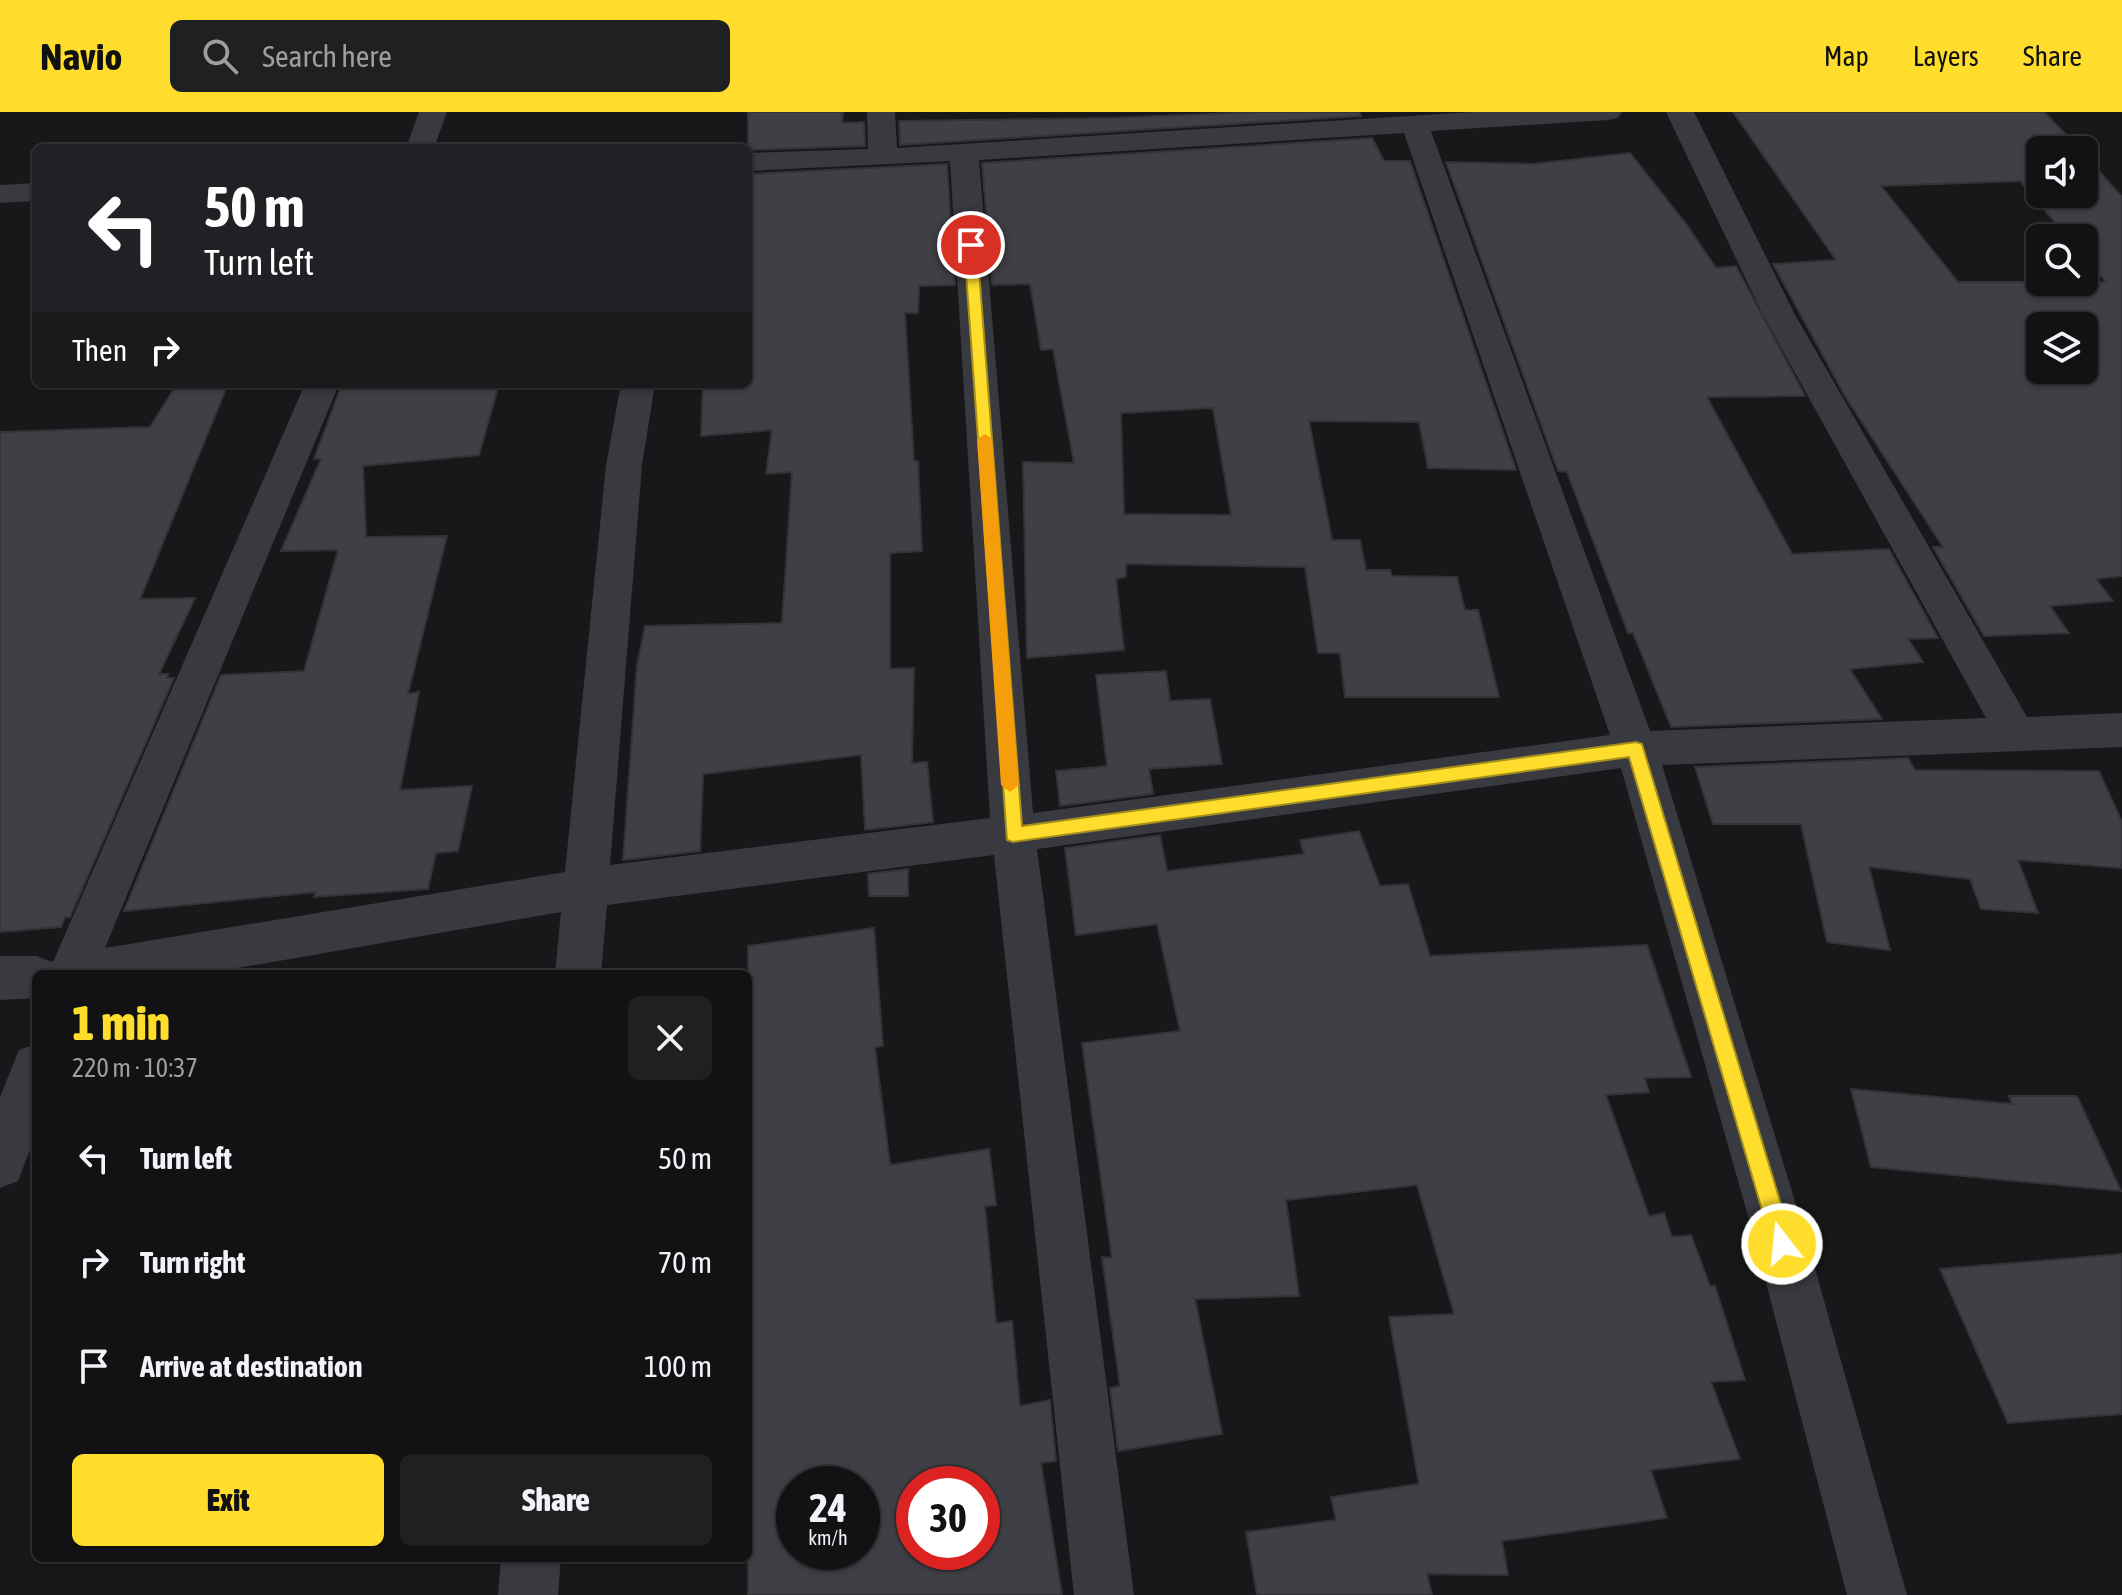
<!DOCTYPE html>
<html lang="en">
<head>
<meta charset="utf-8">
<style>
	:root { --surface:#121214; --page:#1f2022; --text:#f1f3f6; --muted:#9c9ea0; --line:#313234; --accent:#ffdd2c }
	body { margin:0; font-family:"Asap Condensed",sans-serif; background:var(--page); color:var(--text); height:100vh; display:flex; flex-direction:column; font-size:30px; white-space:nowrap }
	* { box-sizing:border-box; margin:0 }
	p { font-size:26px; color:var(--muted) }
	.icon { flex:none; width:44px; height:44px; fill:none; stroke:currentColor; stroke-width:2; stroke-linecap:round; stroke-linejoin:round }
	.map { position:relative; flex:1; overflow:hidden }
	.drawer { position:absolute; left:32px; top:858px; width:720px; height:592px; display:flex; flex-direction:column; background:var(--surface); border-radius:12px; box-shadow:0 2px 6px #0004,0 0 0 2px var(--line) }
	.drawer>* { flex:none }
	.top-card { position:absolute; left:32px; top:32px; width:720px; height:244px; border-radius:12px; box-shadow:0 2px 6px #0004,0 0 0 2px var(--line); background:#202124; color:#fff; overflow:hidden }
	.buttons { position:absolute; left:2026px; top:24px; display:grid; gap:16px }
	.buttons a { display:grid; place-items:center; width:72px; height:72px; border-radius:12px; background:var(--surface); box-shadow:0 2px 6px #0004,0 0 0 2px var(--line); font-size:40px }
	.speed { position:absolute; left:776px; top:1354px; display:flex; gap:16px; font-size:40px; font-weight:700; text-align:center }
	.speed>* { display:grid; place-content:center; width:104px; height:104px; border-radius:50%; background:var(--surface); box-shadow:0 2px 6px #0004,0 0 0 2px var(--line); line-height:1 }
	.speed small { font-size:20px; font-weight:400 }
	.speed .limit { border:12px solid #d22; background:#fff; color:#111 }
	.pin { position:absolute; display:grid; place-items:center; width:68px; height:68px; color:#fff; margin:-34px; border:4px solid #fff; border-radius:50%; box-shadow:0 2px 8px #0007 }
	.me { position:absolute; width:88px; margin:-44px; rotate:344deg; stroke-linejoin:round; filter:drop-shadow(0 0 6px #0008) }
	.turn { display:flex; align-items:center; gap:28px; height:168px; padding:0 40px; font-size:36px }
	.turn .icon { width:104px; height:104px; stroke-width:2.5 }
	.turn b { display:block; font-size:56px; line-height:68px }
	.then { display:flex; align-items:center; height:76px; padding:0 40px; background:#0003; gap:16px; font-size:30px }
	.round { display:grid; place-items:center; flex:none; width:84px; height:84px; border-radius:12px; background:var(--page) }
	.headline { display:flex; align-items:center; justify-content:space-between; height:136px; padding:0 40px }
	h1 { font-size:48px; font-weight:800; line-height:60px; color:var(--accent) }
	.action { display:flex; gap:16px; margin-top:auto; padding:16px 40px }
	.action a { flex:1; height:92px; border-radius:12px; background:var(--accent); color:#111; font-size:32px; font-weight:800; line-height:92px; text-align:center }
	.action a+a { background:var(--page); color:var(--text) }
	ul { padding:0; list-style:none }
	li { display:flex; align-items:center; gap:24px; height:104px; padding:0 40px }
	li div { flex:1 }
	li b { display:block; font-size:30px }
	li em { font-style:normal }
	header { display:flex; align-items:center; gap:48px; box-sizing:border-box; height:112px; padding:0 40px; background:var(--accent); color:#111 }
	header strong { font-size:38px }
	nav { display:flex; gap:44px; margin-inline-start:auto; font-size:28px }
	.search { width:560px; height:72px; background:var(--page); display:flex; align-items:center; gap:20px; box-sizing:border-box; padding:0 28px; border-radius:12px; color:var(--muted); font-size:30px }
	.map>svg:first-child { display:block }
</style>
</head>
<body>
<header>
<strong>Navio</strong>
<div class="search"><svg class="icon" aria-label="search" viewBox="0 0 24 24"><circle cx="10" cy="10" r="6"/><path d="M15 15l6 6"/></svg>Search here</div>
<nav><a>Map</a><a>Layers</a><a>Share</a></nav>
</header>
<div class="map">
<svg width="2122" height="1483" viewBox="0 0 2122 1483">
	<rect width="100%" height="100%" fill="#18181a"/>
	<path fill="#3f4045" stroke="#333236" stroke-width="2" fill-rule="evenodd" d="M748 0H843L842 11 864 10 865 34 748 38Z
		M1259 0H1359L1361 4 900 33 899 9 1110 6Z
		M1733 0H2044L2081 38H2040V82H2084V42L2122 85V464L2096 467 2113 489 2050 494 2069 521 1984 524 1933 435H1943L1845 284 1773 152 1836 148ZM2020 69 2068 126H2084V144L2106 170H1958L1881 74ZM2040 214H2084V258H2040Z
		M1372 26 1384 49H1410L1516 358 1428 356 1419 310 1309 309 1332 428H1360L1366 458H1390L1392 464 1457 465 1465 498H1478L1499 585H1345L1340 541H1318L1305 455 1126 452V465L1116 467 1124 538 1027 546 1023 350 1074 351 1053 237 1041 238 1030 172 992 173 982 51ZM1213 296 1231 403 1124 402 1121 301Z
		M1630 41 1687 113 1716 156 1736 154 1805 284 1707 285 1792 442 1889 437 1938 526 1908 527 1923 550 1850 557 1882 607 1671 615 1633 521H1628L1567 360 1558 359 1446 50 1532 52Z
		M947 52 955 173 919 174 918 201H905L914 349H918L922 439 890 441V557L914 556 912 651 927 650 933 710 865 718 861 643 703 662 700 739 623 748 637 553 645 514 782 511 792 360 766 362 772 318 701 324 703 272H748V62Z
		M177 272H228L140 487 195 486 159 562H168L167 566H174L70 805H65L61 815 0 820V320L150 315Z
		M342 272H499L479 343 363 354 366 425 447 424 408 582 419 580 400 678 472 674 458 739 436 741 428 777 314 785 316 780 124 799 221 563 304 559 338 438 281 439 321 347H314Z
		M1166 559 1170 589 1210 587 1222 652 1149 657 1153 682 1060 694 1056 659 1107 654 1096 563Z
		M1908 646 1915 658 2099 659 2122 710V756L2018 748 2038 801 1981 797 1970 767 1869 755 1890 838 1827 830 1801 712H1713L1695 655Z
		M1359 719 1380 774 1408 772 1430 844 1647 833 1691 965 1645 966 1649 980 1606 983 1649 1104 1664 1101 1672 1125 1691 1123 1710 1174H1715L1745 1268 1711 1270 1740 1347 1651 1358 1667 1406 1502 1429 1508 1463 1427 1462 1432 1483H1257L1246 1420 1336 1408 1331 1385 1419 1372 1389 1205 1454 1202 1417 1073 1286 1088 1299 1184 1195 1187 1222 1322 1118 1339 1110 1276 1120 1274 1102 1145 1112 1146 1082 931 1180 919 1157 812 1076 823 1065 736 1160 723 1167 759 1304 742 1300 728Z
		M908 757V784H869L868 762Z
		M874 816 883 934 875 935 890 1053 989 1037 996 1093 985 1094 996 1211 1012 1209 1020 1294 1050 1288 1056 1349 1041 1351 1062 1483H748V1237H752L748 834ZM794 1372H862V1440H794ZM914 1372H982V1440H914Z
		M1851 977 2012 992 2009 984H2077L2121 1079 1871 1055Z
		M2122 1142V1302L2008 1311 1940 1157Z"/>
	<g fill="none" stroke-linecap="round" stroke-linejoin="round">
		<path fill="#393940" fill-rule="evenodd" d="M419 0H447L434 36H406Z
			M867 0H895L897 36 1473 0H1622L1618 6 1608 8 1431 19 1650 619 1986 606 1762 201 1666 0H1694L1794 201 2027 605 2122 601V635L1662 653 1808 1132 1907 1483H1847L1756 1132 1621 656 1037 737 1134 1483H1074L994 743 607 793 601 862H555L561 800 203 862H36V886L0 888V844H36L53 850 305 272H339L105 836 565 760 606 353 621 272H655L642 353 610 753 990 706 950 49 748 59V41L868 37ZM1404 21 1610 623 1033 701 979 48Z
			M36 71V89L0 91V73Z
			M36 932V1022L18 1069 0 1076V985L19 938Z
			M501 1446H561L558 1483H498Z"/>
	</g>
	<path fill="#ffdd2c" stroke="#a6901d" stroke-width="2" d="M971 129 977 133 1022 714 1636 630 1642 632 1793 1132 1790 1139 1782 1143 1775 1139 1772 1132 1629 645 1013 730 1007 728 964 133Z"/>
	<path fill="#f59e0b" d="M985 322 992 327 1019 673 1010 680 1001 673 977 327Z"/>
</svg>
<div class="buttons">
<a><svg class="icon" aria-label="sound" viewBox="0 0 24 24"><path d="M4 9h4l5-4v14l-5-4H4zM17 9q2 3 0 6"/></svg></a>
<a><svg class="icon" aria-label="search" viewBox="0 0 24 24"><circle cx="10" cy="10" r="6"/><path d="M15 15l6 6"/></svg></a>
<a><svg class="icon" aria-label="layers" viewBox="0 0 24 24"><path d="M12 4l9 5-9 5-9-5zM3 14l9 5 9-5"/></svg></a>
</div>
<div class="speed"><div>24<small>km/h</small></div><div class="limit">30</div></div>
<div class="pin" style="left:971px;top:133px;background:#d93025"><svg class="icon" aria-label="arrive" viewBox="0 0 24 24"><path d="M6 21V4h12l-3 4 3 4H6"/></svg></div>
<svg class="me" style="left:1782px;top:1132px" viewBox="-20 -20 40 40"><circle r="17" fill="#ffdd2c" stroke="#fff" stroke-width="3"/><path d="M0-11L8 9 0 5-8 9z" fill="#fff"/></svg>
<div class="top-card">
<div class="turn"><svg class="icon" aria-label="left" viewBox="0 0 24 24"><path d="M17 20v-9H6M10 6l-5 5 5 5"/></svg><div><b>50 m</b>Turn left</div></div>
<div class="then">Then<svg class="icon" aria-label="right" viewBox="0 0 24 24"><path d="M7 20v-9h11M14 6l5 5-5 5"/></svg></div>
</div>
<section class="drawer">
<div class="headline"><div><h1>1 min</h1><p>220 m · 10:37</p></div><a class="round"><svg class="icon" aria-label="close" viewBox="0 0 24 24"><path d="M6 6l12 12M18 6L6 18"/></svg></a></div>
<ul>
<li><svg class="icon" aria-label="left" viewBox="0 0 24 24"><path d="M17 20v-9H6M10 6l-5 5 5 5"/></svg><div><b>Turn left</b></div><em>50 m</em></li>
<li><svg class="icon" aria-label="right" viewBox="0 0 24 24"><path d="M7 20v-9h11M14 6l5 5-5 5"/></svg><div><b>Turn right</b></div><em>70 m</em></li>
<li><svg class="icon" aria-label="arrive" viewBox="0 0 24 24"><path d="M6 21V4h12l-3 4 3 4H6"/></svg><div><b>Arrive at destination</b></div><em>100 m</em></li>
</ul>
<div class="action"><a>Exit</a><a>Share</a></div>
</section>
</div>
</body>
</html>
